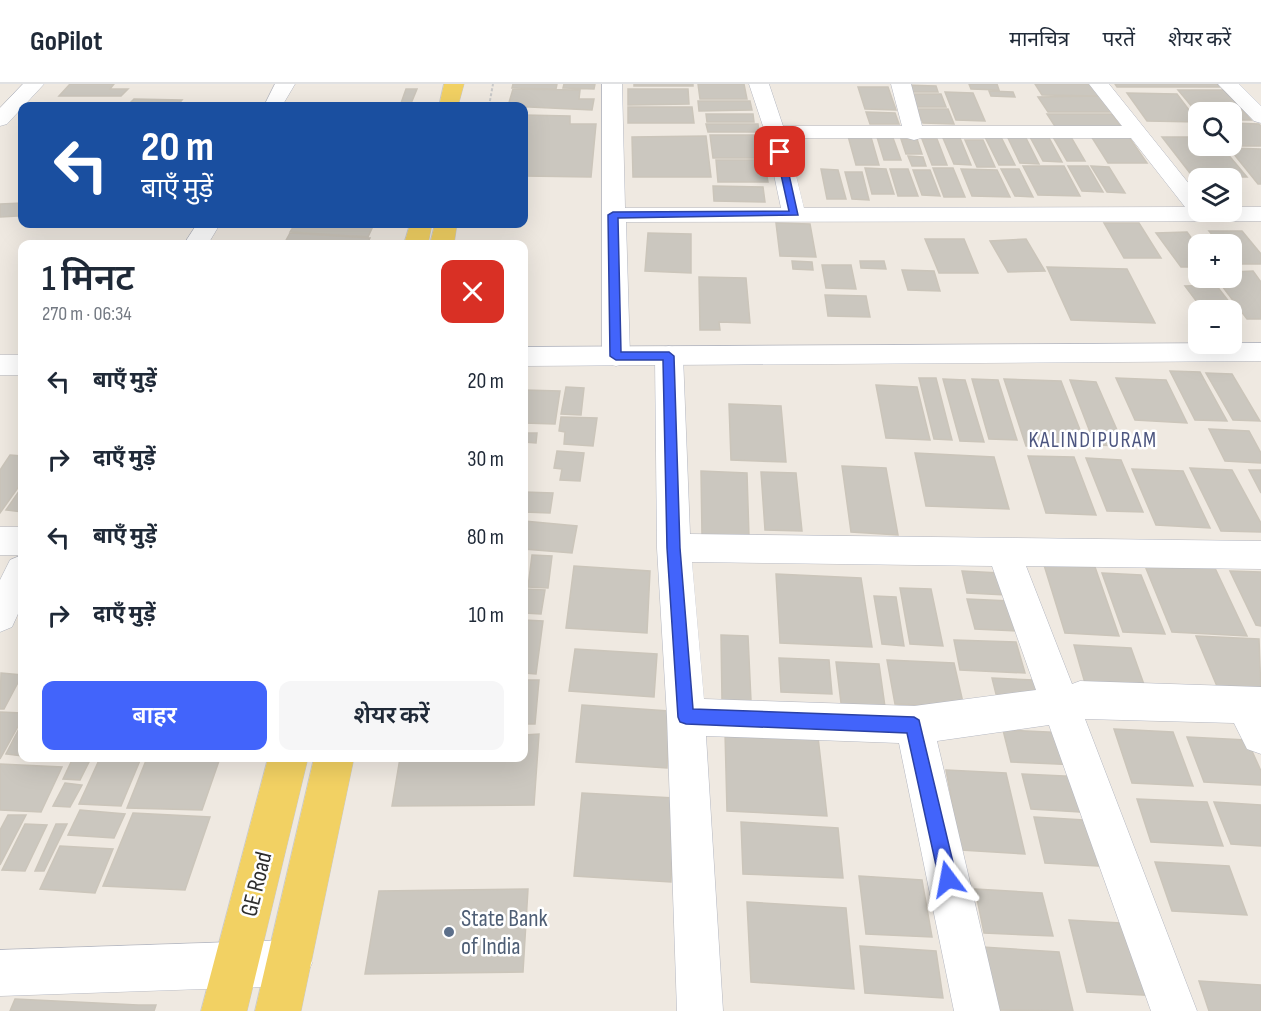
<!DOCTYPE html>
<html lang="hi">
<head>
<meta charset="utf-8">
<style>
	:root { --surface:#fff; --page:#f6f6f7; --text:#1f2937; --muted:#747a83; --line:#e0e1e3; --accent:#4264fb }
	body { margin:0; font-family:"Sofia Sans Condensed","Noto Sans Devanagari",sans-serif; background:var(--page); color:var(--text); height:100vh; display:flex; flex-direction:column; font-size:22px; white-space:nowrap }
	* { box-sizing:border-box; margin:0 }
	p { font-size:20px; color:var(--muted) }
	.icon { flex:none; width:33px; height:33px; fill:none; stroke:currentColor; stroke-width:2; stroke-linecap:round; stroke-linejoin:round }
	.map { position:relative; flex:1; overflow:hidden }
	.panel { position:absolute; left:18px; top:156px; width:510px; height:522px; display:flex; flex-direction:column; background:var(--surface); border-radius:12px; box-shadow:0 6px 24px #0002 }
	.panel>* { flex:none }
	.guide { position:absolute; left:18px; top:18px; width:510px; height:126px; border-radius:12px; box-shadow:0 6px 24px #0002; background:#1a4fa0; color:#fff; overflow:hidden }
	.fabs { position:absolute; left:1188px; top:18px; display:grid; gap:12px }
	.fabs a { display:grid; place-items:center; width:54px; height:54px; border-radius:12px; background:var(--surface); box-shadow:0 6px 24px #0002; font-size:30px }
	.pin { position:absolute; display:grid; place-items:center; width:51px; height:51px; color:#fff; margin:-26px; border-radius:12px; box-shadow:0 3px 9px #0006 }
	.me { position:absolute; width:66px; margin:-33px; rotate:347deg; stroke-linejoin:round; filter:drop-shadow(0 0 4px #0008) }
	.turn { display:flex; align-items:center; gap:21px; height:126px; padding:0 24px; font-size:27px }
	.turn .icon { width:78px; height:78px; stroke-width:2.5 }
	.turn b { display:block; font-size:42px; line-height:51px }
	.round { display:grid; place-items:center; flex:none; width:63px; height:63px; border-radius:12px; background:var(--page) }
	.overview { display:flex; align-items:center; justify-content:space-between; height:102px; padding:0 24px }
	h1 { font-size:36px; font-weight:600; line-height:45px }
	.cta { display:flex; gap:12px; margin-top:auto; padding:12px 24px }
	.cta a { flex:1; height:69px; border-radius:12px; background:var(--accent); color:#fff; font-size:24px; font-weight:600; line-height:69px; text-align:center }
	.cta a+a { background:var(--page); color:var(--text) }
	ul { padding:0; list-style:none }
	li { display:flex; align-items:center; gap:18px; height:78px; padding:0 24px }
	li div { flex:1 }
	li b { display:block; font-size:22px }
	li em { font-style:normal }
	header { display:flex; align-items:center; gap:36px; box-sizing:border-box; height:84px; padding:0 30px; background:var(--surface); border-bottom:2px solid var(--line) }
	header strong { font-size:28px }
	nav { display:flex; gap:33px; margin-inline-start:auto; font-size:21px }
	.map>svg:first-child { display:block }
</style>
</head>
<body>
<header>
<strong>GoPilot</strong>
<nav><a>मानचित्र</a><a>परतें</a><a>शेयर करें</a></nav>
</header>
<div class="map">
<svg width="1261" height="927" viewBox="0 0 1261 927">
	<rect width="100%" height="100%" fill="#efe9e1"/>
	<path fill="#cbc7bf" stroke="#cbc5ba" stroke-width="1.5" d="M70 0H114L110 5H128L121 12H59Z
		M513 0H557L556 5 512 4Z
		M564 0H595L594 5 563 4Z
		M634 0H693V2H634Z
		M698 0H744L747 15H700Z
		M969 0H997L999 6 971 5Z
		M1035 0H1092L1100 12 1042 11Z
		M1115 0H1217L1219 3H1117Z
		M903 1 936 2 938 8H905Z
		M858 3H888L896 26 865 25Z
		M406 5H417L410 22H400Z
		M513 5 580 6 579 15H594L592 26 508 22Z
		M628 5H688L689 20 628 21Z
		M1178 6H1224L1251 36H1232V28H1198V30Z
		M989 7 1013 8 1015 13 991 12Z
		M945 8 973 9 985 37 956 36Z
		M1127 9 1177 10 1198 38 1147 37Z
		M912 10H941L946 23H916Z
		M1100 12 1112 28H1048L1038 13Z
		M134 15 182 16 177 22H127Z
		M698 17H750L752 26 699 27Z
		M628 23H692L694 39H628Z
		M917 25H948L954 40 923 39Z
		M866 28 895 29 899 40H870Z
		M706 30H753L754 38H707Z
		M1047 30H1112L1124 47H1058Z
		M524 31 570 32V40H596L591 93 524 92Z
		M1232 39 1259 40 1261 42V62H1226H1232Z
		M706 40H758L759 48H708Z
		M710 51H762L767 74H713Z
		M1029 51 1048 52 1062 78 1043 77Z
		M706 52 711 93H633L632 53Z
		M848 52 871 53 879 81H856Z
		M1007 52H1025L1039 80 1020 79Z
		M1091 52 1129 53 1147 79H1108Z
		M877 53 893 54 901 76H884Z
		M985 53H1001L1015 81H999Z
		M1053 53H1071L1085 77H1067Z
		M1162 53H1198V62H1221L1247 93H1193Z
		M943 54H960L971 81 954 80Z
		M901 55H917L922 70H906Z
		M922 55H937L947 81H932Z
		M965 56H983L995 83H977Z
		M1229 64 1261 65V100H1258Z
		M908 72 923 73 926 82H912Z
		M716 76H764L768 98H718Z
		M1023 82H1064L1080 112 1038 111Z
		M1068 82H1088L1103 108 1082 107Z
		M1091 82 1109 83 1125 109 1107 108Z
		M865 84 886 85 894 110H872Z
		M933 84H953L965 113H944Z
		M821 85 838 86 846 115H827Z
		M890 85H908L918 112H898Z
		M961 85 997 86 1010 113 972 112Z
		M1001 85H1019L1033 113 1015 112Z
		M913 86H930L940 112 922 111Z
		M845 88H862L869 116 852 115Z
		M713 102 763 103 765 118 714 117Z
		M22 119V127L18 132 0 133V120Z
		M776 139 810 140 816 173 780 172Z
		M1104 139H1139L1161 174H1124Z
		M295 140H374L368 153 290 148Z
		M1209 147H1242L1261 170V180H1235L1232 176V160H1220Z
		M1187 148 1198 163V183H1181L1156 149Z
		M290 149 370 154 367 160H284Z
		M648 149 691 150V189L645 187Z
		M925 155H964L978 189H939Z
		M1026 155 1045 187 1008 188 990 157Z
		M792 177 812 178 813 186 793 185Z
		M860 177H884L886 185 861 184Z
		M822 181H851L856 205 826 204Z
		M1047 183 1127 185 1155 239 1071 236Z
		M902 186 934 187 940 207 908 206Z
		M1253 187 1261 198V235H1247L1216 194H1232V188Z
		M699 193 746 194 750 239 719 238 720 246H700Z
		M1216 201 1240 232 1232 233V226H1203L1185 202Z
		M825 211 866 212 870 233 828 232Z
		M1170 287 1200 288 1227 337 1195 336Z
		M1206 289 1232 290 1260 337 1233 336Z
		M919 294H936L952 356 934 355Z
		M1116 294 1166 296 1187 339 1135 336Z
		M943 295 965 296 984 358 960 357Z
		M972 295 998 296 1017 356 989 355Z
		M1004 295 1061 297 1087 364 1026 362Z
		M1070 296 1096 298 1124 362 1095 361Z
		M876 301 917 303 930 356 886 354Z
		M566 303 584 304 581 331 561 330Z
		M524 306 560 307 555 340 524 339Z
		M729 320 781 322 786 378 731 376Z
		M561 333 597 334 593 362 564 360 565 348 559 347Z
		M1209 345 1249 347 1261 369V379L1225 377Z
		M524 349H537L536 359 524 358Z
		M557 367 584 369 580 397 560 396 562 385 554 384Z
		M915 369 994 373 1009 425 926 422Z
		M10 371 22 372V398L0 429V386Z
		M1028 372 1074 373 1096 431 1046 429Z
		M1086 374 1121 376 1143 428 1107 427Z
		M842 382 886 384 898 451 851 448Z
		M1190 384 1232 386 1261 439V448L1221 447Z
		M1132 385 1183 387 1210 444 1156 441Z
		M1249 386H1261V409Z
		M701 387 747 389 749 453 702 451Z
		M761 388 796 389 802 447 765 446Z
		M22 403V428L6 426Z
		M524 408 553 409 550 429 524 428Z
		M524 437 577 442 572 469 524 465Z
		M532 471 552 472 548 504 528 503Z
		M1143 477 1213 480 1247 552 1172 548Z
		M1044 481 1095 483 1119 552 1065 549Z
		M574 482 650 487 647 549 566 544Z
		M962 487 1000 489 1006 511 967 509Z
		M1230 487 1261 488V542L1256 541Z
		M1102 489 1141 491 1165 550 1123 548Z
		M776 490 861 494 872 563 780 559Z
		M900 504 931 505 943 562 910 560Z
		M524 505 545 506 541 530 524 529Z
		M874 512 896 513 904 562 882 560Z
		M967 515 1010 517 1018 547 975 545Z
		M524 536 543 537 536 590 524 589Z
		M721 551 748 552 751 617 722 616Z
		M1196 552 1259 555 1261 609 1219 607Z
		M954 556 1016 558 1025 589 960 586Z
		M1074 561 1131 564 1147 609 1087 606Z
		M575 565 657 570 654 613 569 607Z
		M779 574 829 576 832 610 781 608Z
		M887 576 954 579 964 623 895 620Z
		M836 578 879 580 886 630 842 627Z
		M1 589 22 591 4 625H0Z
		M992 594 1034 596 1038 612 996 610Z
		M524 596H539L535 640H524Z
		M582 621 669 627 667 684 576 678Z
		M0 628 22 629V635L0 675Z
		M22 639V672L6 670Z
		M1114 645 1173 648 1193 702 1132 699Z
		M1003 646 1069 649 1079 681 1011 678Z
		M725 648 818 653 827 732 727 727Z
		M539 650 534 721 392 722 400 674H524V651Z
		M1187 653 1247 656 1261 687V701L1204 698Z
		M73 674H91L80 696 63 695Z
		M100 674H141L121 722 79 720Z
		M147 674H220L202 726 127 724Z
		M0 680 62 683 41 728 0 726Z
		M946 686 1006 689 1025 770 961 766Z
		M1022 690 1085 693 1096 729 1031 725Z
		M65 699 82 701 70 723 53 722Z
		M582 709 674 714 671 798 574 792Z
		M1137 715 1207 718 1223 762 1151 758Z
		M1214 718 1261 721V762L1231 760Z
		M80 726 125 730 114 754 68 751Z
		M133 729 210 733 185 806 103 802Z
		M8 731H26L0 781V746Z
		M1034 733 1101 737 1115 783 1045 779Z
		M741 738 838 744 843 794 743 790Z
		M25 740 47 741 25 787 2 786Z
		M56 740H67L44 787H35Z
		M60 762 113 765 95 809 40 805Z
		M1155 778 1229 782 1247 831 1172 827Z
		M859 792 922 796 932 853 866 850Z
		M528 805 523 888 365 890 379 807Z
		M975 805 1042 809 1053 852 984 849Z
		M747 818 846 824 854 905 751 898Z
		M1069 836 1138 840 1160 912 1087 908Z
		M860 862 936 867 943 914 865 909Z
		M982 863 1059 868 1073 927 994 926Z
		M1199 897 1261 901V927H1209Z
		M15 915 138 921H156L154 927H10Z"/>
	<g fill="none" stroke-linecap="round" stroke-linejoin="round">
		<defs>
			<path id="street" d="M23 0H44L7 40 0 42V24Z
				M275 0H295L282 22H264Z
				M602 0H622L625 124H781L765 48 749 0H769L783 42H902L891 0H911L922 42H1122L1089 0H1109L1198 111V128H1232V123H1261V137L626 138 630 272 626 279 616 282 606 279 602 272ZM787 54H907L914 56 921 54H1131L1185 123 804 124Z
				M1218 0H1239L1261 22V39L1254 37Z
				M197 140H220L208 160H184Z
				M669 262 679 265 683 272 690 450 1261 457V485L1026 482 1072 600 1080 597 1261 603V670L1247 665 1234 639 1085 635 1197 927H1151L1049 641 937 657 1000 927H954L899 659 706 652 723 927H677L667 633 657 464 655 272 659 265ZM692 478 992 482 1036 606 914 622 704 615Z
				M0 443H22V471H0Z
				M22 471V521L12 543 0 548V496L10 476Z
				M289 856 305 863 312 879 305 895 289 902 0 912V866Z"/>
			<path id="secondary" d="M1261 259V277L524 282V263Z
				M0 271H22V291H0Z"/>
			<path id="primary" d="M444 0H464L458 22H439Z
				M410 140H432L428 160H404Z
				M435 140H457L454 160H430Z
				M268 674H308L247 927H201Z
				M314 674H354L301 927H255Z"/>
		</defs>
		<use href="#street" stroke="#b4b7c1" stroke-width="1"/>
		<use href="#secondary" stroke="#b4b7c1" stroke-width="1"/>
		<use href="#primary" stroke="#c9c9c9" stroke-width="1"/>
		<path stroke="#c9c9c9" stroke-width="2" stroke-dasharray="3 2" stroke-linecap="butt" d="M489 22 493 0"/>
		<use href="#street" fill="#fff" fill-rule="evenodd"/>
		<use href="#secondary" fill="#fff" fill-rule="evenodd"/>
		<use href="#primary" fill="#f2d163" fill-rule="evenodd"/>
	</g>
	<path fill="#4264fb" stroke="#2b41a3" stroke-width="1.5" d="M780 66 784 68 798 131 618 134 621 268H669L674 272 680 464 693 625 914 633 919 636 957 795 954 801 948 804 942 801 939 795 907 649 686 640 680 638 678 633 667 464 663 276H616L610 272 608 131 613 128 789 127 776 68Z"/>
	<circle fill="#5c6f8a" stroke="#fff" stroke-width="2" cx="449" cy="848" r="6"/>
	<g text-anchor="middle" stroke-width="5" stroke-linejoin="round" paint-order="stroke">
		<g font-size="22" letter-spacing="1.5" fill="#4d5680" stroke="#fff">
			<text x="1093" y="363">KALINDIPURAM</text>
		</g>
		<g font-size="24" fill="#2e2e2e" stroke="#fff">
			<text transform="translate(256 800) rotate(-76)" y="8">GE Road</text>
		</g>
		<g font-size="24" fill="#4e5e75" stroke="#fff" text-anchor="start">
			<text x="461" y="842">State Bank<tspan x="461" dy="28">of India</tspan></text>
		</g>
	</g>
</svg>
<div class="fabs">
<a><svg class="icon" aria-label="search" viewBox="0 0 24 24"><circle cx="10" cy="10" r="6"/><path d="M15 15l6 6"/></svg></a>
<a><svg class="icon" aria-label="layers" viewBox="0 0 24 24"><path d="M12 4l9 5-9 5-9-5zM3 14l9 5 9-5"/></svg></a>
<a>+</a>
<a>−</a>
</div>
<div class="pin" style="left:780px;top:68px;background:#d93025"><svg class="icon" aria-label="arrive" viewBox="0 0 24 24"><path d="M6 21V4h12l-3 4 3 4H6"/></svg></div>
<svg class="me" style="left:948px;top:795px" viewBox="-20 -20 40 40"><path d="M0-17L14 15 0 8-14 15z" fill="#4264fb" stroke="#fff" stroke-width="4"/></svg>
<div class="guide">
<div class="turn"><svg class="icon" aria-label="left" viewBox="0 0 24 24"><path d="M17 20v-9H6M10 6l-5 5 5 5"/></svg><div><b>20 m</b>बाएँ मुड़ें</div></div>
</div>
<section class="panel">
<div class="overview"><div><h1>1 मिनट</h1><p>270 m · 06:34</p></div><a class="round" style="background:#d93025;color:#fff"><svg class="icon" aria-label="close" viewBox="0 0 24 24"><path d="M6 6l12 12M18 6L6 18"/></svg></a></div>
<ul>
<li><svg class="icon" aria-label="left" viewBox="0 0 24 24"><path d="M17 20v-9H6M10 6l-5 5 5 5"/></svg><div><b>बाएँ मुड़ें</b></div><em>20 m</em></li>
<li><svg class="icon" aria-label="right" viewBox="0 0 24 24"><path d="M7 20v-9h11M14 6l5 5-5 5"/></svg><div><b>दाएँ मुड़ें</b></div><em>30 m</em></li>
<li><svg class="icon" aria-label="left" viewBox="0 0 24 24"><path d="M17 20v-9H6M10 6l-5 5 5 5"/></svg><div><b>बाएँ मुड़ें</b></div><em>80 m</em></li>
<li><svg class="icon" aria-label="right" viewBox="0 0 24 24"><path d="M7 20v-9h11M14 6l5 5-5 5"/></svg><div><b>दाएँ मुड़ें</b></div><em>10 m</em></li>
</ul>
<div class="cta"><a>बाहर</a><a>शेयर करें</a></div>
</section>
</div>
</body>
</html>
